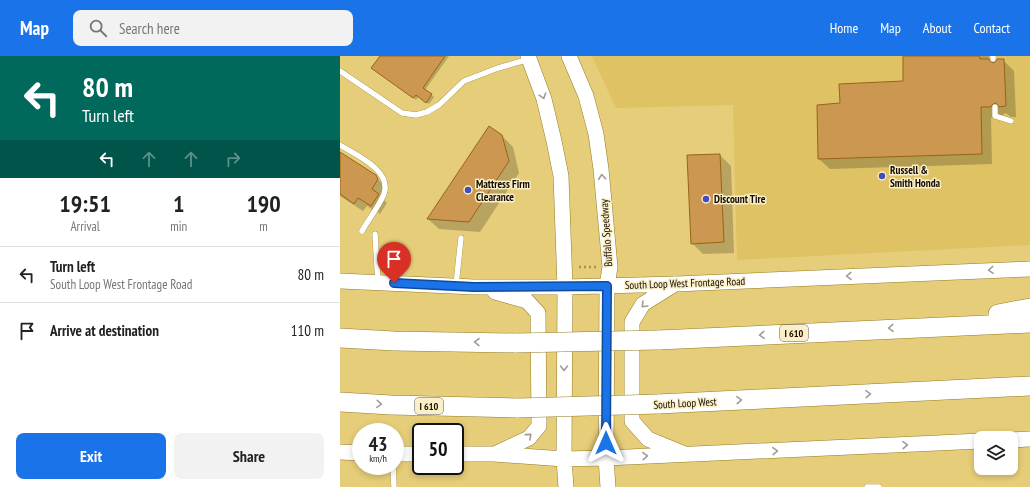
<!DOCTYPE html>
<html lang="en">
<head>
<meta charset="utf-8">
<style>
	:root { --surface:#fff; --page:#f2f2f2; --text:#222; --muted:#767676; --line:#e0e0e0; --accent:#1a73e8 }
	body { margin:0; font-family:"PT Sans Narrow",sans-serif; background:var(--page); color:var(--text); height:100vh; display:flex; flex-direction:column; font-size:15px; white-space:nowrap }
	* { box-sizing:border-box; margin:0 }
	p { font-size:13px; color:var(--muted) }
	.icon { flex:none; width:22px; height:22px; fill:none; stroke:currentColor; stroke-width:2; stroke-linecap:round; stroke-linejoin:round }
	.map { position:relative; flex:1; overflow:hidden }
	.side { display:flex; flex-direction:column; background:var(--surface); width:340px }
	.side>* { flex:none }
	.guide { background:#00695c; color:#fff; overflow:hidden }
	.fabs { position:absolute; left:634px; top:375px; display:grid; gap:8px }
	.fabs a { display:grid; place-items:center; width:44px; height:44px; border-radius:8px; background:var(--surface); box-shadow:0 2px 6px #0003; font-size:20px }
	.speed { position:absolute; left:12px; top:367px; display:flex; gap:8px; font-size:20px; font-weight:700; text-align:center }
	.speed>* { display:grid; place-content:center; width:52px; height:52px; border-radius:50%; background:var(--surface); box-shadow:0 2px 6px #0003; line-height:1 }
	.speed small { font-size:10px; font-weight:400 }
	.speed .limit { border:2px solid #111; border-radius:6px; background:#fff; color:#111 }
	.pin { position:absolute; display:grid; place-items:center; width:34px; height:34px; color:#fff; margin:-41px -17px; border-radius:50% 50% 50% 0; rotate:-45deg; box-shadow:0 0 4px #0007 }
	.pin .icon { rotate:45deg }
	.me { position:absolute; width:44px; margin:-22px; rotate:0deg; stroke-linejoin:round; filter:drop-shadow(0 0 3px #0008) }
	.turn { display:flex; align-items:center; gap:14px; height:84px; padding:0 16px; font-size:18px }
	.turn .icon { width:52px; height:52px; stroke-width:2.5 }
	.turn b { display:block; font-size:28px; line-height:34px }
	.lanes { display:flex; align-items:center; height:38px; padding:0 16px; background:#0003; justify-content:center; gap:20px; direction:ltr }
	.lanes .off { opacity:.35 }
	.eta { display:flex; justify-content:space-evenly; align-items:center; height:68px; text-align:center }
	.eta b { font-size:24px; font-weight:800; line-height:28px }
	.primary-button { display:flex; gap:8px; margin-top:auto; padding:8px 16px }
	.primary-button a { flex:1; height:46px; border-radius:8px; background:var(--accent); color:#fff; font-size:16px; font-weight:800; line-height:46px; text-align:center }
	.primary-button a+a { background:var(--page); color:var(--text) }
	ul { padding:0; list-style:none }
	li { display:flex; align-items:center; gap:12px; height:56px; padding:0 16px; border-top:1px solid var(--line) }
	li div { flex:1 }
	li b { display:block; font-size:15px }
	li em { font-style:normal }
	header { display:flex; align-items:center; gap:24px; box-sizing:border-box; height:56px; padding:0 20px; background:var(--accent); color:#fff }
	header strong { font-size:19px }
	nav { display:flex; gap:22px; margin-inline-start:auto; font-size:14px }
	.search { width:280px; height:36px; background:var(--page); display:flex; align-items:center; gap:10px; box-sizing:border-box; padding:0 14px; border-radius:8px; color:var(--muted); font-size:15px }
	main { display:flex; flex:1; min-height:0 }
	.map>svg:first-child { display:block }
</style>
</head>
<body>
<header>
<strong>Map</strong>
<div class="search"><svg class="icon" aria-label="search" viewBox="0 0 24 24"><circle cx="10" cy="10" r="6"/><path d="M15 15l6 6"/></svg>Search here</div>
<nav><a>Home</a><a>Map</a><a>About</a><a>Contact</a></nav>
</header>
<main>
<section class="side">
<div class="guide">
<div class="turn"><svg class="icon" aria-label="left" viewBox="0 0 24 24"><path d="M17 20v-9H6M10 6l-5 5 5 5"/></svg><div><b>80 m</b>Turn left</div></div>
<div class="lanes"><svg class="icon" aria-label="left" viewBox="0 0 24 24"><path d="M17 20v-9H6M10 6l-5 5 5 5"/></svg><svg class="icon off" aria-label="ahead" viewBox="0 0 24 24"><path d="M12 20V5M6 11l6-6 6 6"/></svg><svg class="icon off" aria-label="ahead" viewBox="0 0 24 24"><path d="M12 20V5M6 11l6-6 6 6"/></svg><svg class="icon off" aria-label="right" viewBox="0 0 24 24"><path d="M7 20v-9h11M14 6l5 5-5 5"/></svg></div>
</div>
<div class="eta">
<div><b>19:51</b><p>Arrival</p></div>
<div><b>1</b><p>min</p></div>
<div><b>190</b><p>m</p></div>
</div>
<ul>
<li><svg class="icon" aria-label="left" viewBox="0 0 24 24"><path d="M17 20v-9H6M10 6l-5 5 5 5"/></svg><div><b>Turn left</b><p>South Loop West Frontage Road</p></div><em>80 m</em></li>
<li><svg class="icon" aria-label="arrive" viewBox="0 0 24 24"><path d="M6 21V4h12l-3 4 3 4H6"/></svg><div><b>Arrive at destination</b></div><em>110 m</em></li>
</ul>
<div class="primary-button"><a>Exit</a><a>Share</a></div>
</section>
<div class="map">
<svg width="690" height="431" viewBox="0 0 690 431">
	<rect width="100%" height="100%" fill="#e6cd79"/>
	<path fill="#dec264" d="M252 0H690V189L397 204 393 49 276 52Z"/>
	<path fill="#0003" d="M41 0H109L85 34 94 41 89 48 78 41 76 44 32 12Z
		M564 0H649L650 5 652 8 663 4 674 15 676 61H671L666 57 662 59 661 61 651 62 652 108 490 113 479 103 501 48 564 26Z
		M162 80 173 91 179 117 140 176 99 173 88 163Z
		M0 97 35 120 44 129 40 140 47 147 40 158 27 150 23 155 0 140Z
		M380 99 391 110 394 197 363 198 352 187Z"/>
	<path fill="#cc9851" stroke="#966517" d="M40 0H105L83 32 92 38 86 47 76 39 73 42 31 12Z
		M563 0H639L640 3H649L650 5 653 7 655 6 657 3H664L666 50 659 51 657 48 655 47 652 49 651 51H641L642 98 478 103 477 49 500 47 499 28 563 25Z
		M149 70 162 79 169 105 129 166 87 163Z
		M0 96 36 119 38 123 32 133 39 138 31 150 18 142 14 148 0 138Z
		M380 98 384 186 351 188 347 99Z"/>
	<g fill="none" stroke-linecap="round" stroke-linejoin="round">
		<defs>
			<path id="lane" d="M653 0V3
				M0 15 62 57 76 59 87 56 99 49 124 25 158 12 189 3
				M655 51V60L671 65
				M0 89C16 99 52 114 44 138 39 150 29 163 22 175
				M35 178 38 226
				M116 229 121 182
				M53 410 54 431
				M527 431H539"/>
			<path id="secondary" d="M188 0 204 43 214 85 221 120 225 231 224 403 226 431
				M229 0 246 40 256 78 261 113 270 211 267 230 266 402 268 431
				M0 225 134 231H225L336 228 690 213
				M335 228 303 248 292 266V365L308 383 342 397
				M155 236 187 245 198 257 199 370 189 382 157 397
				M671 384 690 383
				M0 396 21 397
				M55 398H81
				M115 398H154L224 403 266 402 641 385"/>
			<path id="highway" d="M658 258 690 252
				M0 282 54 285 176 287
				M318 284 690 267
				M0 346 51 349 178 352
				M318 348 690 330"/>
		</defs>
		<use href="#lane" stroke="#947c23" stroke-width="6"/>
		<use href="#secondary" stroke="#947c23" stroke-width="16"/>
		<use href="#highway" stroke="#947c23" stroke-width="20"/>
		<path stroke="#a59154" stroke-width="2.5" stroke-dasharray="2 3" stroke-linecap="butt" d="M239 211H258"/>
		<use href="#lane" stroke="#fff" stroke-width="5.5"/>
		<use href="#secondary" stroke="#fff" stroke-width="15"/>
		<use href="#highway" stroke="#fff" stroke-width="19"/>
		<defs>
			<path id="highway-bridge" d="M176 287 318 284
				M178 352 318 348"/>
		</defs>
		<use href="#highway-bridge" stroke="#947c23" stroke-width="20" stroke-linecap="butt"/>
		<use href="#highway-bridge" stroke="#fff" stroke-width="19"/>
	</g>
	<defs><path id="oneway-chevron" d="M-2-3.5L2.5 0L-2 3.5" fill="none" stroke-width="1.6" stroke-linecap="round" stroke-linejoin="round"/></defs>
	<g stroke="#a09d99">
		<use href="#oneway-chevron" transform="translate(203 40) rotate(72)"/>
		<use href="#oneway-chevron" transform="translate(262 121) rotate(-95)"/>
		<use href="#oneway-chevron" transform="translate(651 214) rotate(177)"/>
		<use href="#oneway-chevron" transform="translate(509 220) rotate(178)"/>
		<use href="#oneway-chevron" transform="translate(304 249) rotate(134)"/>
		<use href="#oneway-chevron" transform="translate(551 272) rotate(177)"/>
		<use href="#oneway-chevron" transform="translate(422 279) rotate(177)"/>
		<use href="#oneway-chevron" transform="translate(137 286) rotate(-179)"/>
		<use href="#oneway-chevron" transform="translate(224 312) rotate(90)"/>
		<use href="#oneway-chevron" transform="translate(528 338) rotate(-3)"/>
		<use href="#oneway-chevron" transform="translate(399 344) rotate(-3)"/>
		<use href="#oneway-chevron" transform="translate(39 348) rotate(4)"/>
		<use href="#oneway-chevron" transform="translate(189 380) rotate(-41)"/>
		<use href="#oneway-chevron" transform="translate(565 389) rotate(-3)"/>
		<use href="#oneway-chevron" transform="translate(435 395) rotate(-3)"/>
		<use href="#oneway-chevron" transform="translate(305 400) rotate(-2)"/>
	</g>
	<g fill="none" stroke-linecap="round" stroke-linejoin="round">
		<defs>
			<path id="route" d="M54 227 134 231 267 230 266 387"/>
		</defs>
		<use href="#route" stroke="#114b97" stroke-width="10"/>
		<use href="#route" stroke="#1a73e8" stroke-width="7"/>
	</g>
	<g fill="#404cc0" stroke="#fbefc7" stroke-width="1.5">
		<circle cx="542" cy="120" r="4"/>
		<circle cx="128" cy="134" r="4"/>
		<circle cx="366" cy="143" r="4"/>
	</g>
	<g text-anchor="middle" stroke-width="3" stroke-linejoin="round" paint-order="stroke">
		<g fill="#fbefc7" stroke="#584f3c" stroke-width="1">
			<rect x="440" y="269" width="28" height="16" rx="3"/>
			<rect x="75" y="342" width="28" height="16" rx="3"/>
		</g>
		<g font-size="10" font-weight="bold" fill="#120a00">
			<text x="454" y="281">I 610</text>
			<text x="89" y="354">I 610</text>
		</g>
		<g font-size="11" font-weight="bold" fill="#120a00" stroke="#fbefc7" text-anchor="start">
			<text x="550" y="118">Russell &amp;<tspan x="550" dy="13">Smith Honda</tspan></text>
			<text x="136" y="132">Mattress Firm<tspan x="136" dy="13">Clearance</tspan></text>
			<text x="374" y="147">Discount Tire</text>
		</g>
		<g font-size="11" fill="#120a00" stroke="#fbefc7">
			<text transform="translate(266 177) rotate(-94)" y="4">Buffalo Speedway</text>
			<text transform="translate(345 227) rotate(-2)" y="4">South Loop West Frontage Road</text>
			<text transform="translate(345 347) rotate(-3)" y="4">South Loop West</text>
		</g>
	</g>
</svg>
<div class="fabs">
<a><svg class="icon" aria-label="layers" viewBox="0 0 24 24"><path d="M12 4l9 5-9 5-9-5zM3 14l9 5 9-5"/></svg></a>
</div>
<div class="speed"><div>43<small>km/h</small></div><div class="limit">50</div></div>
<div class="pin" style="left:54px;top:227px;background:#d93025"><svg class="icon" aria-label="arrive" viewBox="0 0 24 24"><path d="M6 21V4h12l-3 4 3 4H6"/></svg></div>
<svg class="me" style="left:266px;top:387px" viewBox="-20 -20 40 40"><path d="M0-17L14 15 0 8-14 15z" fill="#1a73e8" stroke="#fff" stroke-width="4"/></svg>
</div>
</main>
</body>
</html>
